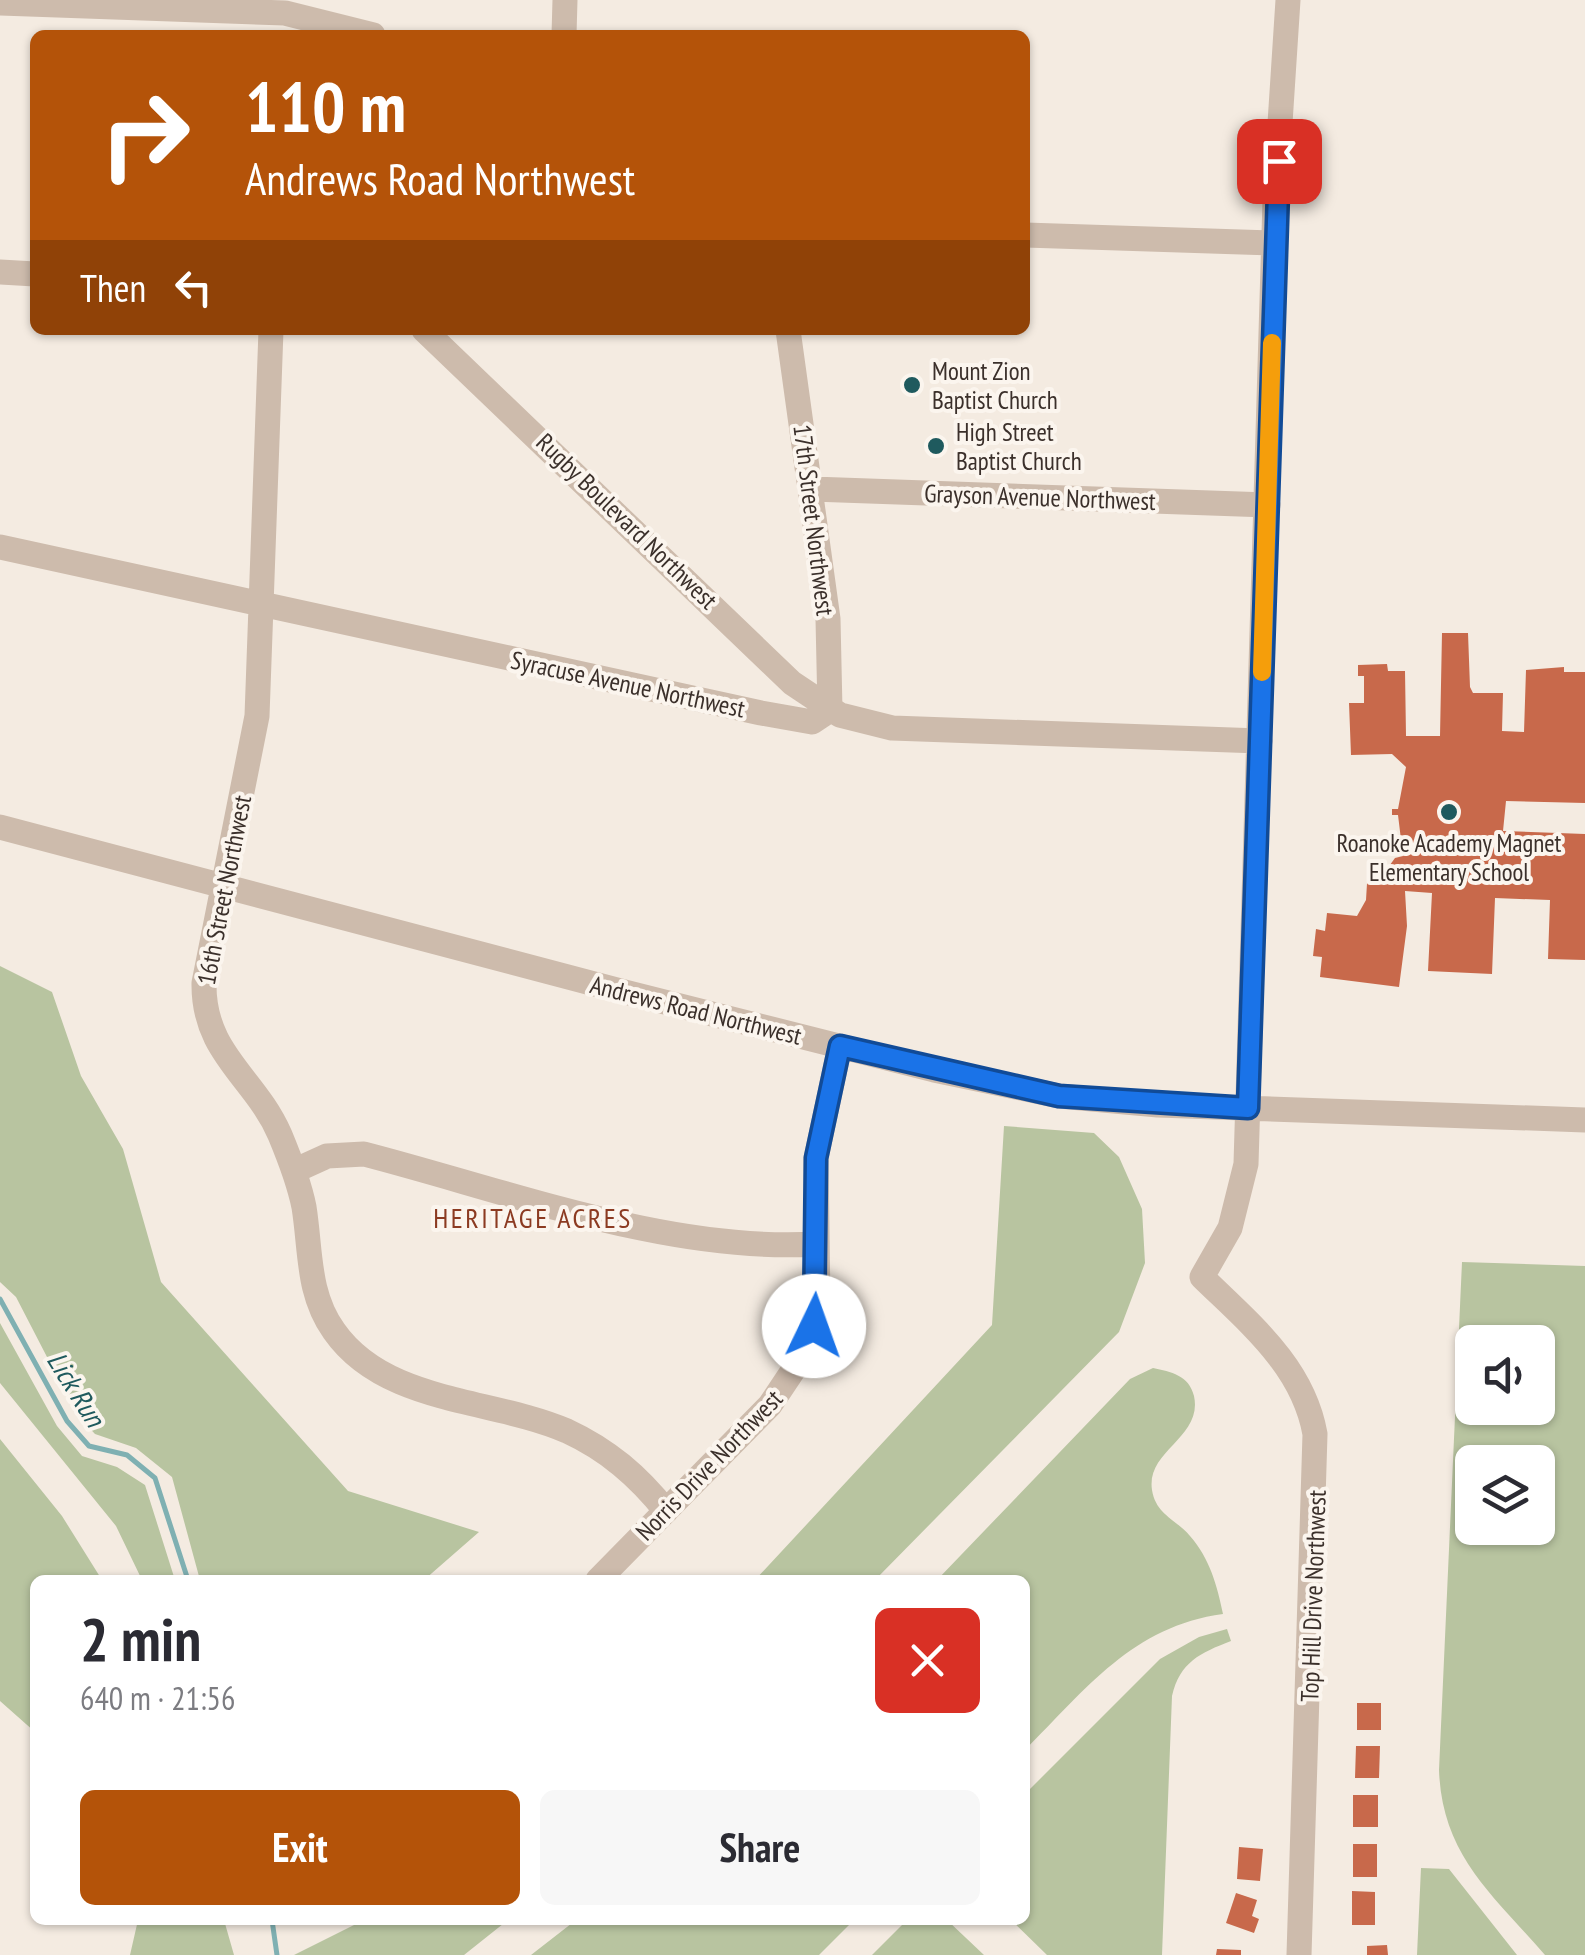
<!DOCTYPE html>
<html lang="en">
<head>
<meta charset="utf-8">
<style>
	:root { --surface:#fff; --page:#f7f7f7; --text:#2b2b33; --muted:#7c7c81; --accent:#b45309 }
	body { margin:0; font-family:"PT Sans Narrow",sans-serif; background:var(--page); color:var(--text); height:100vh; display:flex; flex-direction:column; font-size:38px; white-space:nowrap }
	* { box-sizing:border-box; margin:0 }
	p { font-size:32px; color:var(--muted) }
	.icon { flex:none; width:55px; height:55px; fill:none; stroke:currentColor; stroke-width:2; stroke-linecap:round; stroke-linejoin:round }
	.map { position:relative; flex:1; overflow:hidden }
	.side { position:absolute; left:30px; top:1575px; width:1000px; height:350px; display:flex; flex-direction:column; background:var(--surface); border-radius:15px; box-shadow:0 2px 8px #0004 }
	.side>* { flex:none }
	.top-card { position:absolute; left:30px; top:30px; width:1000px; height:305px; border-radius:15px; box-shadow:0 2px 8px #0004; background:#b45309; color:#fff; overflow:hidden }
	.tools { position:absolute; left:1455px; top:1325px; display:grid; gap:20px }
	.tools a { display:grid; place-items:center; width:100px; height:100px; border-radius:15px; background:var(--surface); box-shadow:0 2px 8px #0004; font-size:50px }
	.pin { position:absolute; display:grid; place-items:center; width:85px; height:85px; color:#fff; margin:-42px; border-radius:20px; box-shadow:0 5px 15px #0006 }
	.me { position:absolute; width:110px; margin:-55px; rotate:3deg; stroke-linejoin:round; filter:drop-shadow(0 0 8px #0008) }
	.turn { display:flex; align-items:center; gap:35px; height:210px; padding:0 50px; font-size:45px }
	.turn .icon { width:130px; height:130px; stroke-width:2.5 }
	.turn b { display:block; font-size:70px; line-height:85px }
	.then { display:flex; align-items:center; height:95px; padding:0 50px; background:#0003; gap:20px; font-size:38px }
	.round { display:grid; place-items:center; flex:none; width:105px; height:105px; border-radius:15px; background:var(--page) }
	.head { display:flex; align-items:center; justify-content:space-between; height:170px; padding:0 50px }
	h1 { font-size:60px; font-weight:700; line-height:75px }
	.button { display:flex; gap:20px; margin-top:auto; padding:20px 50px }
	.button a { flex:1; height:115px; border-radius:15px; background:var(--accent); color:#fff; font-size:40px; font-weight:700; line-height:115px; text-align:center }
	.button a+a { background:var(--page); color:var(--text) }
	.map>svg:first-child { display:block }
</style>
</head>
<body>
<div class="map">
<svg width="1585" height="1955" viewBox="0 0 1585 1955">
	<rect width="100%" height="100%" fill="#f4ebe1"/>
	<path fill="#b8c4a0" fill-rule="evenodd" d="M0 966 52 992 81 1076 123 1149 161 1282 348 1491 479 1532 424 1580H200L172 1477 136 1448 95 1434 77 1415 16 1297 0 1282Z
		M1004 1126 1094 1133 1119 1157 1142 1209 1145 1263 1119 1332 875 1580H755L992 1325Z
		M1462 1262 1585 1266V1955H1545C1492 1894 1442 1855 1439 1770ZM1472 1342H1538V1408H1472ZM1472 1462H1538V1528H1472Z
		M0 1323 57 1426 82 1456 117 1467 145 1485 175 1580H142L116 1526 0 1383Z
		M1153 1368C1171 1372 1189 1375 1194 1396 1203 1438 1146 1450 1152 1490 1156 1515 1176 1519 1190 1536 1210 1559 1217 1585 1223 1614 1133 1626 1086 1689 1025 1750V1580H937L1130 1379Z
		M0 1439 62 1516 102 1580H35V1732L0 1701Z
		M1227 1629 1231 1641C1200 1653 1180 1662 1172 1696L1162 1955H1047L1011 1920H1025V1794L1160 1659 1199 1637Z
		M1421 1868 1449 1869 1517 1955H1417Z
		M138 1920H224L234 1955H130Z
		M364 1920H508L464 1955H294Z
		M576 1920H854L819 1955H531Z
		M907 1920H947L984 1955H872Z"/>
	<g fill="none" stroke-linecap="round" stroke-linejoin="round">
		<path stroke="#7fb0b2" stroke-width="5" d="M0 1299 67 1421 89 1446 127 1455 155 1478 188 1580
			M272 1920 277 1955"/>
	</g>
	<path fill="#c8694b" d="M1442 633H1468L1470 687 1473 693H1503L1502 731 1524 732 1526 670 1564 667V672H1585V803L1506 801 1503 831 1585 834V960L1548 959 1550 900 1495 898 1492 974 1428 971 1432 893 1405 891 1407 926 1399 987 1320 977 1322 957 1313 956 1316 929 1325 931 1327 913 1357 916 1366 900 1368 867 1387 869 1395 858 1403 856 1398 815H1392V809H1398L1406 767 1392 754 1351 755 1349 703H1364V676H1358V665L1387 664 1388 671H1405L1406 736H1440Z
		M1357 1703H1381V1730H1357Z
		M1356 1746H1380L1379 1778H1355Z
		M1353 1795H1378V1827H1353Z
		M1353 1844H1377V1877H1353Z
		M1239 1847 1263 1849 1260 1881 1237 1879Z
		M1352 1891 1375 1892V1925H1352Z
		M1236 1893 1257 1900 1252 1916 1259 1919 1254 1933 1226 1923Z
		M1387 1945 1388 1955H1367V1946Z
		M1217 1949 1241 1950V1955H1216Z"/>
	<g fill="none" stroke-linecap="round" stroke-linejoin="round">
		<path stroke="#cdbbac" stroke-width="25" d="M1288 0 1275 200 1246 1164 1230 1228 1202 1277C1249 1323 1303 1366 1315 1434L1299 1955
			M0 3 285 13 373 35
			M564 35 565 0
			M1025 235 1273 243
			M0 272 35 274
			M271 330 257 716 204 983C203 1054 255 1077 280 1135 290 1159 299 1182 304 1207 311 1251 307 1293 334 1331 385 1404 491 1398 567 1431 608 1450 638 1476 666 1511
			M424 330 792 683 840 715 892 728 1260 741
			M788 330 828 619 830 710
			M812 489 1268 505
			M0 547 761 713 812 722 830 710
			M0 827 621 991 934 1070 1059 1096 1158 1105 1585 1120
			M294 1171 327 1156 364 1154C507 1191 670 1253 816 1244
			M598 1580 770 1405 806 1351 818 1304 816 1158 840 1046"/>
	</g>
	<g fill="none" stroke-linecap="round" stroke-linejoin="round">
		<defs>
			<path id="route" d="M814 1326 816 1158 840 1046 1059 1096 1248 1108 1279 161"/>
		</defs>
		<use href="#route" stroke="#114b97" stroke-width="25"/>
		<use href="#route" stroke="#1a73e8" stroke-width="18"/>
		<path stroke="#f59e0b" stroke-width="18" d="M1262 672 1272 343"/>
	</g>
	<g fill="#1f5a5e" stroke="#fbf5ee" stroke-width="4">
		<circle cx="912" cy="385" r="10"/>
		<circle cx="936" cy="446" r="10"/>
		<circle cx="1449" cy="812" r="10"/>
	</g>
	<g text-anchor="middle" stroke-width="8" stroke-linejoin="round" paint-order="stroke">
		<g font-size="25" fill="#3b302b" stroke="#fbf5ee" text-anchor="start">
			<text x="932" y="380">Mount Zion<tspan x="932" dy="29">Baptist Church</tspan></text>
			<text x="956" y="441">High Street<tspan x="956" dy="29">Baptist Church</tspan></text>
			<text x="1449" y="852" text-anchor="middle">Roanoke Academy Magnet<tspan x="1449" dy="29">Elementary School</tspan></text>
		</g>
		<g font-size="25" fill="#3b302b" stroke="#fbf5ee">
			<text transform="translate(1040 497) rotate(2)" y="9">Grayson Avenue Northwest</text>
			<text transform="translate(814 520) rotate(83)" y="9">17th Street Northwest</text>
			<text transform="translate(627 521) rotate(44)" y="9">Rugby Boulevard Northwest</text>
			<text transform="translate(628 684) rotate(12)" y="9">Syracuse Avenue Northwest</text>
			<text transform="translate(224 890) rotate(-79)" y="9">16th Street Northwest</text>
			<text transform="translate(696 1010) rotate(14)" y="9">Andrews Road Northwest</text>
			<text transform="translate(709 1465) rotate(-46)" y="9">Norris Drive Northwest</text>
			<text transform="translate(1313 1596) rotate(-88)" y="9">Top Hill Drive Northwest</text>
		</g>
		<g font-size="28" letter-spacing="2.5" fill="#8c3b22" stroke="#fbf5ee">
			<text x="533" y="1228">HERITAGE ACRES</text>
		</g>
		<g font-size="28" font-style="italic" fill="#1f5a5e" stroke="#fbf5ee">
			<text transform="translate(76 1389) rotate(58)" y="10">Lick Run</text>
		</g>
	</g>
</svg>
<div class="tools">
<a><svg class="icon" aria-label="sound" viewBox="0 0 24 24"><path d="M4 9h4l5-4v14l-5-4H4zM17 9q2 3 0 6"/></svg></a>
<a><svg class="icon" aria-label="layers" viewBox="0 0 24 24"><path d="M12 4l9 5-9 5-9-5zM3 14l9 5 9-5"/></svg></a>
</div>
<div class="pin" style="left:1279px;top:161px;background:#d93025"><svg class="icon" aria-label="arrive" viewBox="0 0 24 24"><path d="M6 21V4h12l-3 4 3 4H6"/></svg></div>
<svg class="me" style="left:814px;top:1326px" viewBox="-20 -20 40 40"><circle r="19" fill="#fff"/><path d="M0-13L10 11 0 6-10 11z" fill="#1a73e8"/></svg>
<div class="top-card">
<div class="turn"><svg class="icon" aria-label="right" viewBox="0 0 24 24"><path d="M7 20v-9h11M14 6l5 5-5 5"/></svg><div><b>110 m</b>Andrews Road Northwest</div></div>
<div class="then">Then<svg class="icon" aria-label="left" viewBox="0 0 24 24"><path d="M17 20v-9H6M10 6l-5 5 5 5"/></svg></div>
</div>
<section class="side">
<div class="head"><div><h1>2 min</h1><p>640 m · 21:56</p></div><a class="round" style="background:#d93025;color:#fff"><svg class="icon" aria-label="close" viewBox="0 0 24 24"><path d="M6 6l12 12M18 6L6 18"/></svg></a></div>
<div class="button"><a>Exit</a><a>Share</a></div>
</section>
</div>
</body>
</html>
